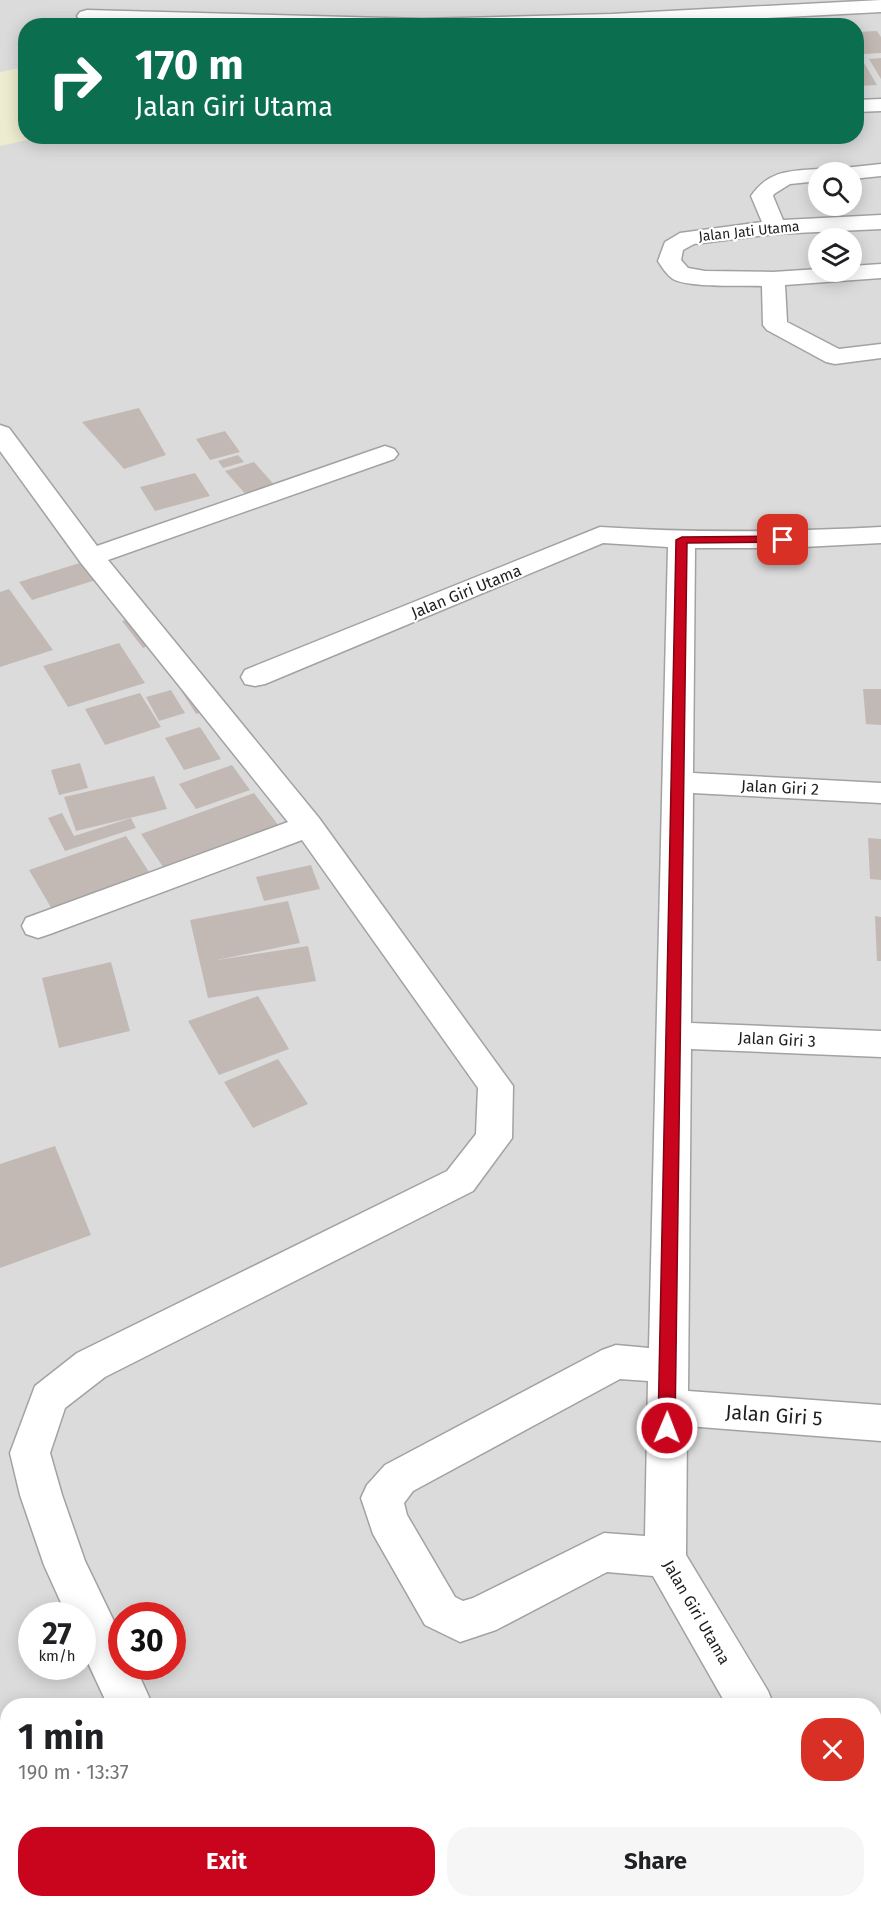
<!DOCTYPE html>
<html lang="en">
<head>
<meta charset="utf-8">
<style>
	:root { --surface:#fff; --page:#f6f6f6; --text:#202124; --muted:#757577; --accent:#c8051c }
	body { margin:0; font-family:"Fira Sans",sans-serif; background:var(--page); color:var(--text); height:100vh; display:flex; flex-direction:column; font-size:22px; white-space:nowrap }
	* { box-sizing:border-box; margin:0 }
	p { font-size:20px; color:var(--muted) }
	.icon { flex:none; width:33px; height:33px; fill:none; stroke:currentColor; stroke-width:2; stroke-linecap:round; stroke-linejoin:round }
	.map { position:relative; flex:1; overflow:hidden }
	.details { position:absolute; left:0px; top:1698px; width:882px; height:210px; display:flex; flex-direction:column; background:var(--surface); border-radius:24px 24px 0 0; box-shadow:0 3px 15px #0003 }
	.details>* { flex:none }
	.guide { position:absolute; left:18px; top:18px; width:846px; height:126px; border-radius:24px; box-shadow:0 3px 15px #0003; background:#0b6e4f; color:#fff; overflow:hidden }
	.buttons { position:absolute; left:808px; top:162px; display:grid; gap:12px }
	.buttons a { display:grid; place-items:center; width:54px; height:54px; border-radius:50%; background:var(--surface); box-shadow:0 3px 15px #0003; font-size:30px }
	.speed { position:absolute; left:18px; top:1602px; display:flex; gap:12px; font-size:30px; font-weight:700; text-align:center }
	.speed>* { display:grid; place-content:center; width:78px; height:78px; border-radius:50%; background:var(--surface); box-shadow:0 3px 15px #0003; line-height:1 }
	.speed small { font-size:15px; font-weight:400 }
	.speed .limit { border:9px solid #d22; background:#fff; color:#111 }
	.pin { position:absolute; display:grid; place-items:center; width:51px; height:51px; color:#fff; margin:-26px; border-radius:12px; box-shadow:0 3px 9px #0006 }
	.me { position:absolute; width:66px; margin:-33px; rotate:1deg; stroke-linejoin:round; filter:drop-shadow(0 0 4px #0008) }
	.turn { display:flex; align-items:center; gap:21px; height:126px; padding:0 18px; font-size:27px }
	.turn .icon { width:78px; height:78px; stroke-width:2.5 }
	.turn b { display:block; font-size:42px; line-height:51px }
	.round { display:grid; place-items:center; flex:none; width:63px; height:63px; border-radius:24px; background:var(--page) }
	.head { display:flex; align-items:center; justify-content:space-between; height:102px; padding:0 18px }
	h1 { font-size:36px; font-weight:700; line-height:45px }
	.primary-button { display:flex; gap:12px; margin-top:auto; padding:12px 18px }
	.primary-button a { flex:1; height:69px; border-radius:24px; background:var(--accent); color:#fff; font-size:24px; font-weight:700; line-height:69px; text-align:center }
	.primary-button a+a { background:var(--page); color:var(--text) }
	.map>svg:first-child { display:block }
</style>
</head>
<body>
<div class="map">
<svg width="881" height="1908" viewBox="0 0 881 1908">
	<rect width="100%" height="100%" fill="#efeae4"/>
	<path fill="#dcdbdb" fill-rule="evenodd" d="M0 0H881V1908H0ZM26 26H856V136H26ZM819 172H852V206H819ZM819 238H852V272H819ZM32 1616H82V1666H32ZM122 1616H172V1666H122ZM8 1706H874V1900H8Z"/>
	<path fill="#edecd0" d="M25 67 26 136 41 137 0 146V72Z"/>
	<path fill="#c3b9b4" d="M877 31 881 37V53L864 54 856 41V32Z
		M881 58V79L869 59Z
		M856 63H864L877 85 856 86Z
		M139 408 166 455 124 469 82 422Z
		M225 431 240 452 210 460 196 439Z
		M238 455 244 462 223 468 218 461Z
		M254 462 278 489 249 498 225 471Z
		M195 473 210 496 155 511 140 487Z
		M86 561 99 579 32 600 19 582Z
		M9 589 53 650 0 667V592Z
		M134 617 154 643 143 648 122 621Z
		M119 643 145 683 68 707 43 666Z
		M190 680 210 709 196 714 177 684Z
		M863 689H881V725L866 724Z
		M171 690 185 713 159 721 146 697Z
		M140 693 161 727 105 745 85 709Z
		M200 727 221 759 184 770 165 738Z
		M80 763 88 788 59 795 51 770Z
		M232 765 250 790 196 809 179 784Z
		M154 776 167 809 76 831 64 797Z
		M254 793 282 830 167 873 141 834Z
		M62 813 74 836 131 818 136 828 65 851 48 818Z
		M126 836 151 875 53 911 29 870Z
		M868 838 881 839V880L870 879Z
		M311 865 320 889 264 901 256 877Z
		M288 901 300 943 217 960 308 946 316 981 208 998 190 920Z
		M875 916 881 917V961H877Z
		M111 962 130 1031 59 1048 42 978Z
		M258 996 289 1049 219 1075 188 1021Z
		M278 1059 308 1104 253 1128 224 1082Z
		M55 1146 91 1235 0 1268V1164Z
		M661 1900H751L753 1908H663Z"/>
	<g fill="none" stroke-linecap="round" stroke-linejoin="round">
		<defs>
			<path id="minor" d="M881 0V12L617 26H227L87 22 80 20 77 16 80 12 87 10 423 19 612 14Z
				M881 99V111L856 112V100Z
				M881 164V176L852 179V172H842L844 168Z
				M819 169 828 172H819V181L790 184 774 194 773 196 783 220 881 215V229L775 234 694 244 683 250 681 260 688 268 705 271 773 272 819 269V272H852V266L881 264V278L785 285 787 322 839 349 881 344V358L835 364 826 362 767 330 763 325 762 286C742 285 689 288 673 279 667 275 661 266 658 261L665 242 680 233 762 222 751 196C769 170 790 171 819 169Z
				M0 425 9 428 97 546 376 449 385 446 394 449 398 454 394 459 108 560 319 818 513 1086 512 1138 473 1191 105 1377 65 1408 50 1453 62 1495 85 1561 122 1638V1666H135L153 1706H108L82 1650V1616H67L44 1565 20 1495 10 1453 35 1386 77 1353 447 1171 476 1134 478 1088 302 840 50 934 38 938 26 934 22 926 26 918 288 822 81 563 0 451Z
				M600 527C694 533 787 532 881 527V543L783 548H695L693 773 881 783V803L693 793 691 1023 881 1031V1057L691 1049 688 1391 881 1405V1441L687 1426 686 1555 768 1691 774 1706H727L653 1576 607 1572 496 1630 460 1642 425 1625 373 1534 361 1498 367 1485 385 1465 602 1350 616 1345 649 1348 668 547 603 543 265 684 255 686 245 684 241 677 245 670ZM620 1379 648 1381 645 1536 604 1533 473 1598 463 1601 455 1597 407 1515 404 1503 413 1491Z
				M874 1880 881 1882V1908H847L844 1900H874Z
				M198 1900H245L249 1908H201Z
				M441 1900H497L494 1908H437Z
				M598 1900H645L649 1908H601Z"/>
		</defs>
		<use href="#minor" stroke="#a2a2a2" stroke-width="3"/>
		<use href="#minor" fill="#fff" fill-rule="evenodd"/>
	</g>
	<path fill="#c8051c" stroke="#820312" stroke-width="1.5" d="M783 536 788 540 787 542 687 543 675 1428 672 1433 667 1435 661 1433 658 1428 676 540 682 537Z"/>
	<g text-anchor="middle" stroke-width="4.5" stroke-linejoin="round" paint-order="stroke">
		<g font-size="14" fill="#1e1e1e" stroke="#fff">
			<text transform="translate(749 231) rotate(-6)" y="5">Jalan Jati Utama</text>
		</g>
		<g font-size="16" fill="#1e1e1e" stroke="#fff">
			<text transform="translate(466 591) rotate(-22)" y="6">Jalan Giri Utama</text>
			<text transform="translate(780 787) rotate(3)" y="6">Jalan Giri 2</text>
			<text transform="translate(777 1039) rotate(3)" y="6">Jalan Giri 3</text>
			<text transform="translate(697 1612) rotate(60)" y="6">Jalan Giri Utama</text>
		</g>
		<g font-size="20" fill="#1e1e1e" stroke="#fff">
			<text transform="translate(774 1415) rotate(4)" y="7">Jalan Giri 5</text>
		</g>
	</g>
</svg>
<div class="buttons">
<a><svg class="icon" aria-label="search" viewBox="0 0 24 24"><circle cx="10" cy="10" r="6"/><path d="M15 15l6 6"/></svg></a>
<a><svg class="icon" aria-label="layers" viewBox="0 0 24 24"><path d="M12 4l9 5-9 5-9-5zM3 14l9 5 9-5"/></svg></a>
</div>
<div class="speed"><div>27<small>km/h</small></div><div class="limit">30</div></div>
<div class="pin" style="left:783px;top:540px;background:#d93025"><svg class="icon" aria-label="arrive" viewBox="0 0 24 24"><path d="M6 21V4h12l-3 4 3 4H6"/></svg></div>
<svg class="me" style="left:667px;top:1428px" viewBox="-20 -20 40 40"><circle r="17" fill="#c8051c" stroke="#fff" stroke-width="3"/><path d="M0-11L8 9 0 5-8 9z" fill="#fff"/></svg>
<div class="guide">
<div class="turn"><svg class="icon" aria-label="right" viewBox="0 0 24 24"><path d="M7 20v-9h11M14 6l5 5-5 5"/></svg><div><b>170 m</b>Jalan Giri Utama</div></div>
</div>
<section class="details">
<div class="head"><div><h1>1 min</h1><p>190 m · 13:37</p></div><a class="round" style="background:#d93025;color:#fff"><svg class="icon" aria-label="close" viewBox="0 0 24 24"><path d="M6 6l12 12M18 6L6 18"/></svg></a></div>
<div class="primary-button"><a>Exit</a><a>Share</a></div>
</section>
</div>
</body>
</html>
